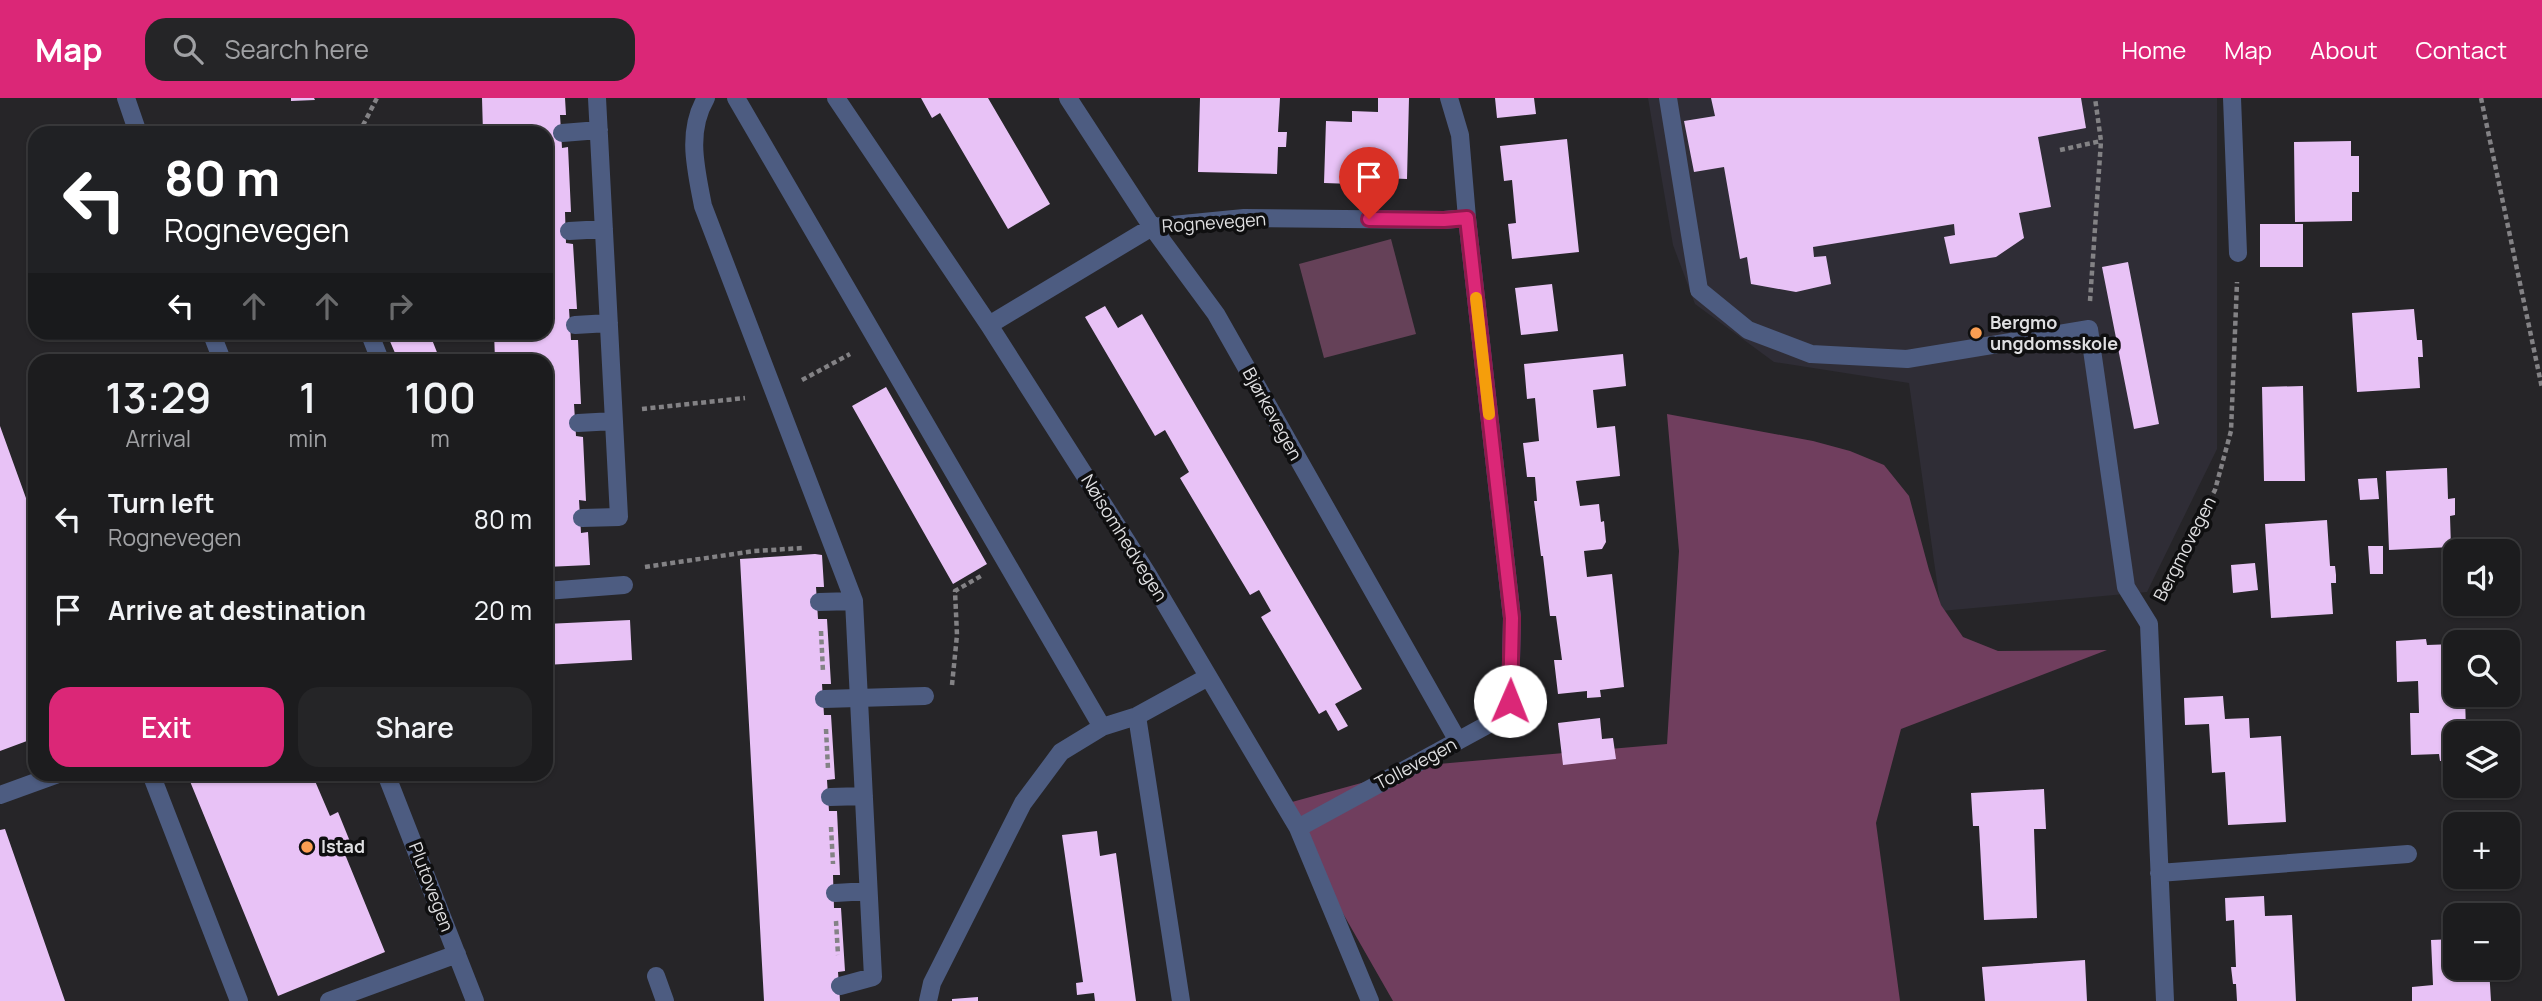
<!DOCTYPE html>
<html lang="en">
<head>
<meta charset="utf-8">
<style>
	:root { --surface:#1c1c1e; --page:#252527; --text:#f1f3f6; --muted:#a0a1a4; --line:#3a3a3c; --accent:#db2777 }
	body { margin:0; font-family:Manrope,sans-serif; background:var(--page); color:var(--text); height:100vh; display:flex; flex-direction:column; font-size:26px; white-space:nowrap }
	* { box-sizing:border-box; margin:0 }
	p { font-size:23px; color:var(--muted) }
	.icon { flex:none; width:38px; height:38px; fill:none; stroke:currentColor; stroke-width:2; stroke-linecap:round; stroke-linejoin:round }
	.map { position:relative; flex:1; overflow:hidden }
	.sheet { position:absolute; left:28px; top:256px; width:525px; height:427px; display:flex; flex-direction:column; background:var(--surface); border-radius:21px; box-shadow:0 2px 5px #0004,0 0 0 2px var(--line) }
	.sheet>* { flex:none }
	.hud { position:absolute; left:28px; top:28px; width:525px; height:214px; border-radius:21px; box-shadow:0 2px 5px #0004,0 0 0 2px var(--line); background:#202124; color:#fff; overflow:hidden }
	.tools { position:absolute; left:2443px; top:441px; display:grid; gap:14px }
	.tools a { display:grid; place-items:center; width:77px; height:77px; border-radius:14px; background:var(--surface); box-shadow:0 2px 5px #0004,0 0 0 2px var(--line); font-size:35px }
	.pin { position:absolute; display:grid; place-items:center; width:60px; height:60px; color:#fff; margin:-72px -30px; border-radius:50% 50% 50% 0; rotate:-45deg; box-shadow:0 0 7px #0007 }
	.pin .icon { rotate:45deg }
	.me { position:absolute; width:77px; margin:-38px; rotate:1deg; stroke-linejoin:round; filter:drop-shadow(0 0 5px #0008) }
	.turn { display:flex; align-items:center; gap:24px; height:147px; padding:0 21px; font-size:32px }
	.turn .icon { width:91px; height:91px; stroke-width:2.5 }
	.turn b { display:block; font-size:49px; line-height:60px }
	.lanes { display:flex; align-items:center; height:66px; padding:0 21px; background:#0003; justify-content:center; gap:35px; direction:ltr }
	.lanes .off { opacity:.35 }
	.eta { display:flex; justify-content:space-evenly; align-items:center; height:119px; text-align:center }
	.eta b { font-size:42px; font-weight:600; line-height:49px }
	.button { display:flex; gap:14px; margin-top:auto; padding:14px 21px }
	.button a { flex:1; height:80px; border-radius:21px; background:var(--accent); color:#fff; font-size:28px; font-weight:600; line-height:80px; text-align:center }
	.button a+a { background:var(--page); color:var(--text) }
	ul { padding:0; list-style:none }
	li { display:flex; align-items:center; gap:21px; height:91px; padding:0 21px }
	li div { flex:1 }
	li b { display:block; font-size:26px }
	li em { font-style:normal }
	header { display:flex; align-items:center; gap:42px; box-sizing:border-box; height:98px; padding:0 35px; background:var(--accent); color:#fff }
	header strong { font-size:33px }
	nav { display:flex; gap:38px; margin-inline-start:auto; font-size:24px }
	.search { width:490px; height:63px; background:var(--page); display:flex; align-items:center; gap:18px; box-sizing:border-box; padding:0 24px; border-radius:21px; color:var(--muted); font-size:26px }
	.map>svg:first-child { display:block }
</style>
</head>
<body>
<header>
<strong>Map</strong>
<div class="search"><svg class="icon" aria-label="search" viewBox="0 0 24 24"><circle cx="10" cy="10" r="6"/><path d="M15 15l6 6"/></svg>Search here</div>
<nav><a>Home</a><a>Map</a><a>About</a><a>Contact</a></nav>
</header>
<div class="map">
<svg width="2542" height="903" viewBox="0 0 2542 903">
	<rect width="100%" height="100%" fill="#262528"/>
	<path fill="#2f2d36" d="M1648 0H2217V351L2147 494 1941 513 1909 285 1774 264 1695 206 1673 147Z"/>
	<path fill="#654158" d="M1391 141 1416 236 1324 260 1299 166Z"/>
	<path fill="#703e5e" d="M1667 316 1813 343 1850 353 1884 367 1909 398 1929 472 1941 507 1963 539 1998 553 2107 552 1901 631 1876 725 1900 903H1393L1281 707 1427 667 1667 646 1679 453Z"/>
	<path fill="#e8c2f6" d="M291 0H314L315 2 291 3Z
		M482 0H565L566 17H560L562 50 568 49 571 114H565L566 145 573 146 577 211H569L571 242H578L581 306H574L576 338 583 339 586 403 579 402 581 435 588 434 590 467 546 469V262H495L494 234H546V35H483Z
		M921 0H988L1050 106 1008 131 940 15 932 20Z
		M1200 0H1280L1278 34H1287L1286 49H1278L1277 76 1198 74Z
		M1378 0H1409L1407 81 1383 80 1382 87 1324 85 1326 23 1352 24V13L1378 14Z
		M1495 0H1534L1536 16 1497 20Z
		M1711 0H2081L2086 30 2038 39 2051 109 2019 115 2024 140 1996 159 1950 166 1944 139 1955 137 1954 126 1813 149 1814 159 1826 158 1831 186 1796 194 1751 186 1747 159 1740 161 1724 69 1694 74 1684 23 1715 18Z
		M1567 41 1579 154 1512 161 1508 126 1516 125 1512 82 1504 83 1500 48Z
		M2351 43V58H2359V94H2352V123L2295 124 2294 44Z
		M2260 126H2303V169H2260Z
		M2128 164 2159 326 2134 331 2102 169Z
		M1552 186 1558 233 1521 237 1515 190Z
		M1105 208 1118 230 1142 216 1362 591 1335 606 1348 628 1338 633 1326 612 1319 616 1261 519 1271 513 1259 492 1250 497 1180 380 1189 374 1165 332 1155 338 1085 219Z
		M2414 211 2417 242H2422L2423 259H2418L2420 290 2357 294 2352 215Z
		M386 234H429L440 262H398Z
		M1623 256 1626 288 1593 292 1597 330 1615 328 1620 378 1576 383 1580 408 1599 406 1601 424 1604 423 1606 444 1602 451 1584 453 1587 479 1612 476 1624 589 1600 592 1601 599 1587 600V593L1558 596 1554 562H1562L1556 518H1550L1543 458H1541L1534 403H1537L1535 379H1527L1523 345 1539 343 1535 300 1527 301 1524 266Z
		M2303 288 2305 383H2264L2262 289Z
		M886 289 987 466 953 486 852 308Z
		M0 328 35 425V640L0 653Z
		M2447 370 2448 401 2455 400V417L2450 418 2451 449 2389 452 2386 373Z
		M2377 380 2379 401 2360 402 2358 381Z
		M2327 422 2330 468H2335L2336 477V485H2331L2333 516 2271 520 2265 426Z
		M2368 448H2383V476H2370Z
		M815 456 822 457 824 489H816L818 521H827L831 586H822L824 617H831L835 681 827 682 829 713H837L840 777H833L834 810H841L845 873 838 874 840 903H764L740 461Z
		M2255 465 2258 492 2233 495 2231 467Z
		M630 522 632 562 546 567V526Z
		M2426 541 2427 547 2455 546V597H2465L2466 635H2455V663H2440L2439 656 2411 657 2410 615H2419L2418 583 2397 584 2396 543Z
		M2223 598 2225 621 2249 620 2250 640 2281 638 2286 724 2228 727 2225 674 2212 675 2209 626 2185 627 2184 600Z
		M1600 620 1602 641 1613 640 1616 661 1563 667 1558 625Z
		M187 676H312L330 718 338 714 351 746 342 749 385 854 278 898Z
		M2044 691 2046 731H2034L2037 820 1984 822 1979 728H1973L1971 695Z
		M5 731 65 903H0V732Z
		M1097 733 1100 758 1116 755 1136 903H1095L1094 895 1077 897 1076 885 1083 884 1062 737Z
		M2264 798 2265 818 2292 817 2296 903H2237L2236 886H2233L2231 869H2236L2234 822 2226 823 2225 800Z
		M2455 841V870H2489L2491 903H2412V889L2433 887 2431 842Z
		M2085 862 2087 903H1985L1982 869Z
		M978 899V903H952V901Z"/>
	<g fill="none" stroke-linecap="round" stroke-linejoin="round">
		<path stroke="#838285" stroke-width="4.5" stroke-dasharray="5 3.5" stroke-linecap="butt" d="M2481 0 2542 290
			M359 35 377 0
			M2060 52 2101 43
			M2090 203 2101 43 2095 0
			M802 282 850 256
			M642 311 745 300
			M645 469 754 453 803 450
			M2162 493 2215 392 2231 333 2237 184
			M821 533 823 574
			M952 587 957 537 955 493 981 478
			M826 631 828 671
			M831 729 833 766
			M836 823 838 857"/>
		<path stroke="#4d5c81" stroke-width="18" d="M126 0 138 35
			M706 0C686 34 696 71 703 108L854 503 873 879 840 888
			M736 0 1102 629
			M836 0 989 227 1147 475 1298 730 1370 903
			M1068 0 1152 129 1216 216 1458 643
			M1668 0 1699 192 1748 232 1811 256 1907 261 2089 231 2126 489 2149 526 2165 903
			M2232 0 2238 155
			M562 35 599 32
			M569 133 604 131
			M575 227 609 225
			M989 227 1152 129 1244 120 1444 122 1467 120
			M211 234 222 262
			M369 234 380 262
			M578 325 614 323
			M582 420 619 419 597 0
			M546 493 624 487
			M819 504 854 503
			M824 601 925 598
			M1137 618 1181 903
			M151 676 239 903
			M386 676 475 903
			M0 697 58 676
			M830 699 864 698
			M1298 730 1487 627 1510 603 1512 520 1467 120 1460 37 1449 0
			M2159 775 2408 756
			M835 795 868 793
			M656 878 665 903
			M329 903 457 856
			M928 903 932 885 1023 705 1061 654 1102 629 1137 618 1208 579"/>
	</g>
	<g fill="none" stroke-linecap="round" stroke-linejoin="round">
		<defs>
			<path id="route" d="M1369 121 1444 122 1467 120 1512 520 1510 603"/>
		</defs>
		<use href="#route" stroke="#8e194d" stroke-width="18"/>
		<use href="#route" stroke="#db2777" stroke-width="12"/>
		<path stroke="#f59e0b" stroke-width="12" d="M1476 200 1489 316"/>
	</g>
	<g fill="#fc9e52" stroke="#0f0f10" stroke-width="2.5">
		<circle cx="1976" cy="235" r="7"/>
		<circle cx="307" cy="749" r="7"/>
	</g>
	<g text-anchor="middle" stroke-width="7" stroke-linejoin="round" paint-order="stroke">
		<g font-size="18" fill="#dfdfe1" stroke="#0f0f10">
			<text transform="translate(1214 125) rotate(-4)" y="6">Rognevegen</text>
			<text transform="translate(1272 316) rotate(61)" y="6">Bjørkevegen</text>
			<text transform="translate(1124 440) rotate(58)" y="6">Nøisomhedvegen</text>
			<text transform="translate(2185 451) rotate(-63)" y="6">Bergmovegen</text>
			<text transform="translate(1416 666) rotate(-28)" y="6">Tollevegen</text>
			<text transform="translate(431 789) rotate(69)" y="6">Plutovegen</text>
		</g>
		<g font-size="18" font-weight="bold" fill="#dfdfe1" stroke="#0f0f10" text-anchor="start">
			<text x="1990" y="231">Bergmo<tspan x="1990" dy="21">ungdomsskole</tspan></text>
			<text x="321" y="755">Istad</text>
		</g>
	</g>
</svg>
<div class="tools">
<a><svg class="icon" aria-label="sound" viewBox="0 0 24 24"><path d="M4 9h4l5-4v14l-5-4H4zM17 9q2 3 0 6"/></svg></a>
<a><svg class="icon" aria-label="search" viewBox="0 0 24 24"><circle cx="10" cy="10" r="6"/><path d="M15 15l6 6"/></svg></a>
<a><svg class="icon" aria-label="layers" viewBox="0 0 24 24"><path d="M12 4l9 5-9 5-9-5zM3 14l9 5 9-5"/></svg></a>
<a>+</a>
<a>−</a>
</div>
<div class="pin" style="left:1369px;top:121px;background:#d93025"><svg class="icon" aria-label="arrive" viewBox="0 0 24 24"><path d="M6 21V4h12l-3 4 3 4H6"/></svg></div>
<svg class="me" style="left:1510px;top:603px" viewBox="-20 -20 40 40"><circle r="19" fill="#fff"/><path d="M0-13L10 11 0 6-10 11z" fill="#db2777"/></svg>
<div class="hud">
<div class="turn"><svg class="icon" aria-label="left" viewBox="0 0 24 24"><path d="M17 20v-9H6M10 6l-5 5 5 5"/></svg><div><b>80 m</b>Rognevegen</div></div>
<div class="lanes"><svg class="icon" aria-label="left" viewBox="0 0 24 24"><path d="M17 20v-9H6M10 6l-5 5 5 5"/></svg><svg class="icon off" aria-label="ahead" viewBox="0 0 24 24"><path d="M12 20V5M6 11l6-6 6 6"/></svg><svg class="icon off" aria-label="ahead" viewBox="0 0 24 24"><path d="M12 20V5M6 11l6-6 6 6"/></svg><svg class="icon off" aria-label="right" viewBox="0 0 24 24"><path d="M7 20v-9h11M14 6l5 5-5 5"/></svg></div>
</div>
<section class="sheet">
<div class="eta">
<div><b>13:29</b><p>Arrival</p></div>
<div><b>1</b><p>min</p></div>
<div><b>100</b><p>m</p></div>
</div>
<ul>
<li><svg class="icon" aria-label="left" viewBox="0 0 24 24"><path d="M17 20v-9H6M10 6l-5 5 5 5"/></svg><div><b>Turn left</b><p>Rognevegen</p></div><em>80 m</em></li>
<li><svg class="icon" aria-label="arrive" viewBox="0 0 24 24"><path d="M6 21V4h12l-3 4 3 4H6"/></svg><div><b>Arrive at destination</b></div><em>20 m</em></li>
</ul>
<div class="button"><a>Exit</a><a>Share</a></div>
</section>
</div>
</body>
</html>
